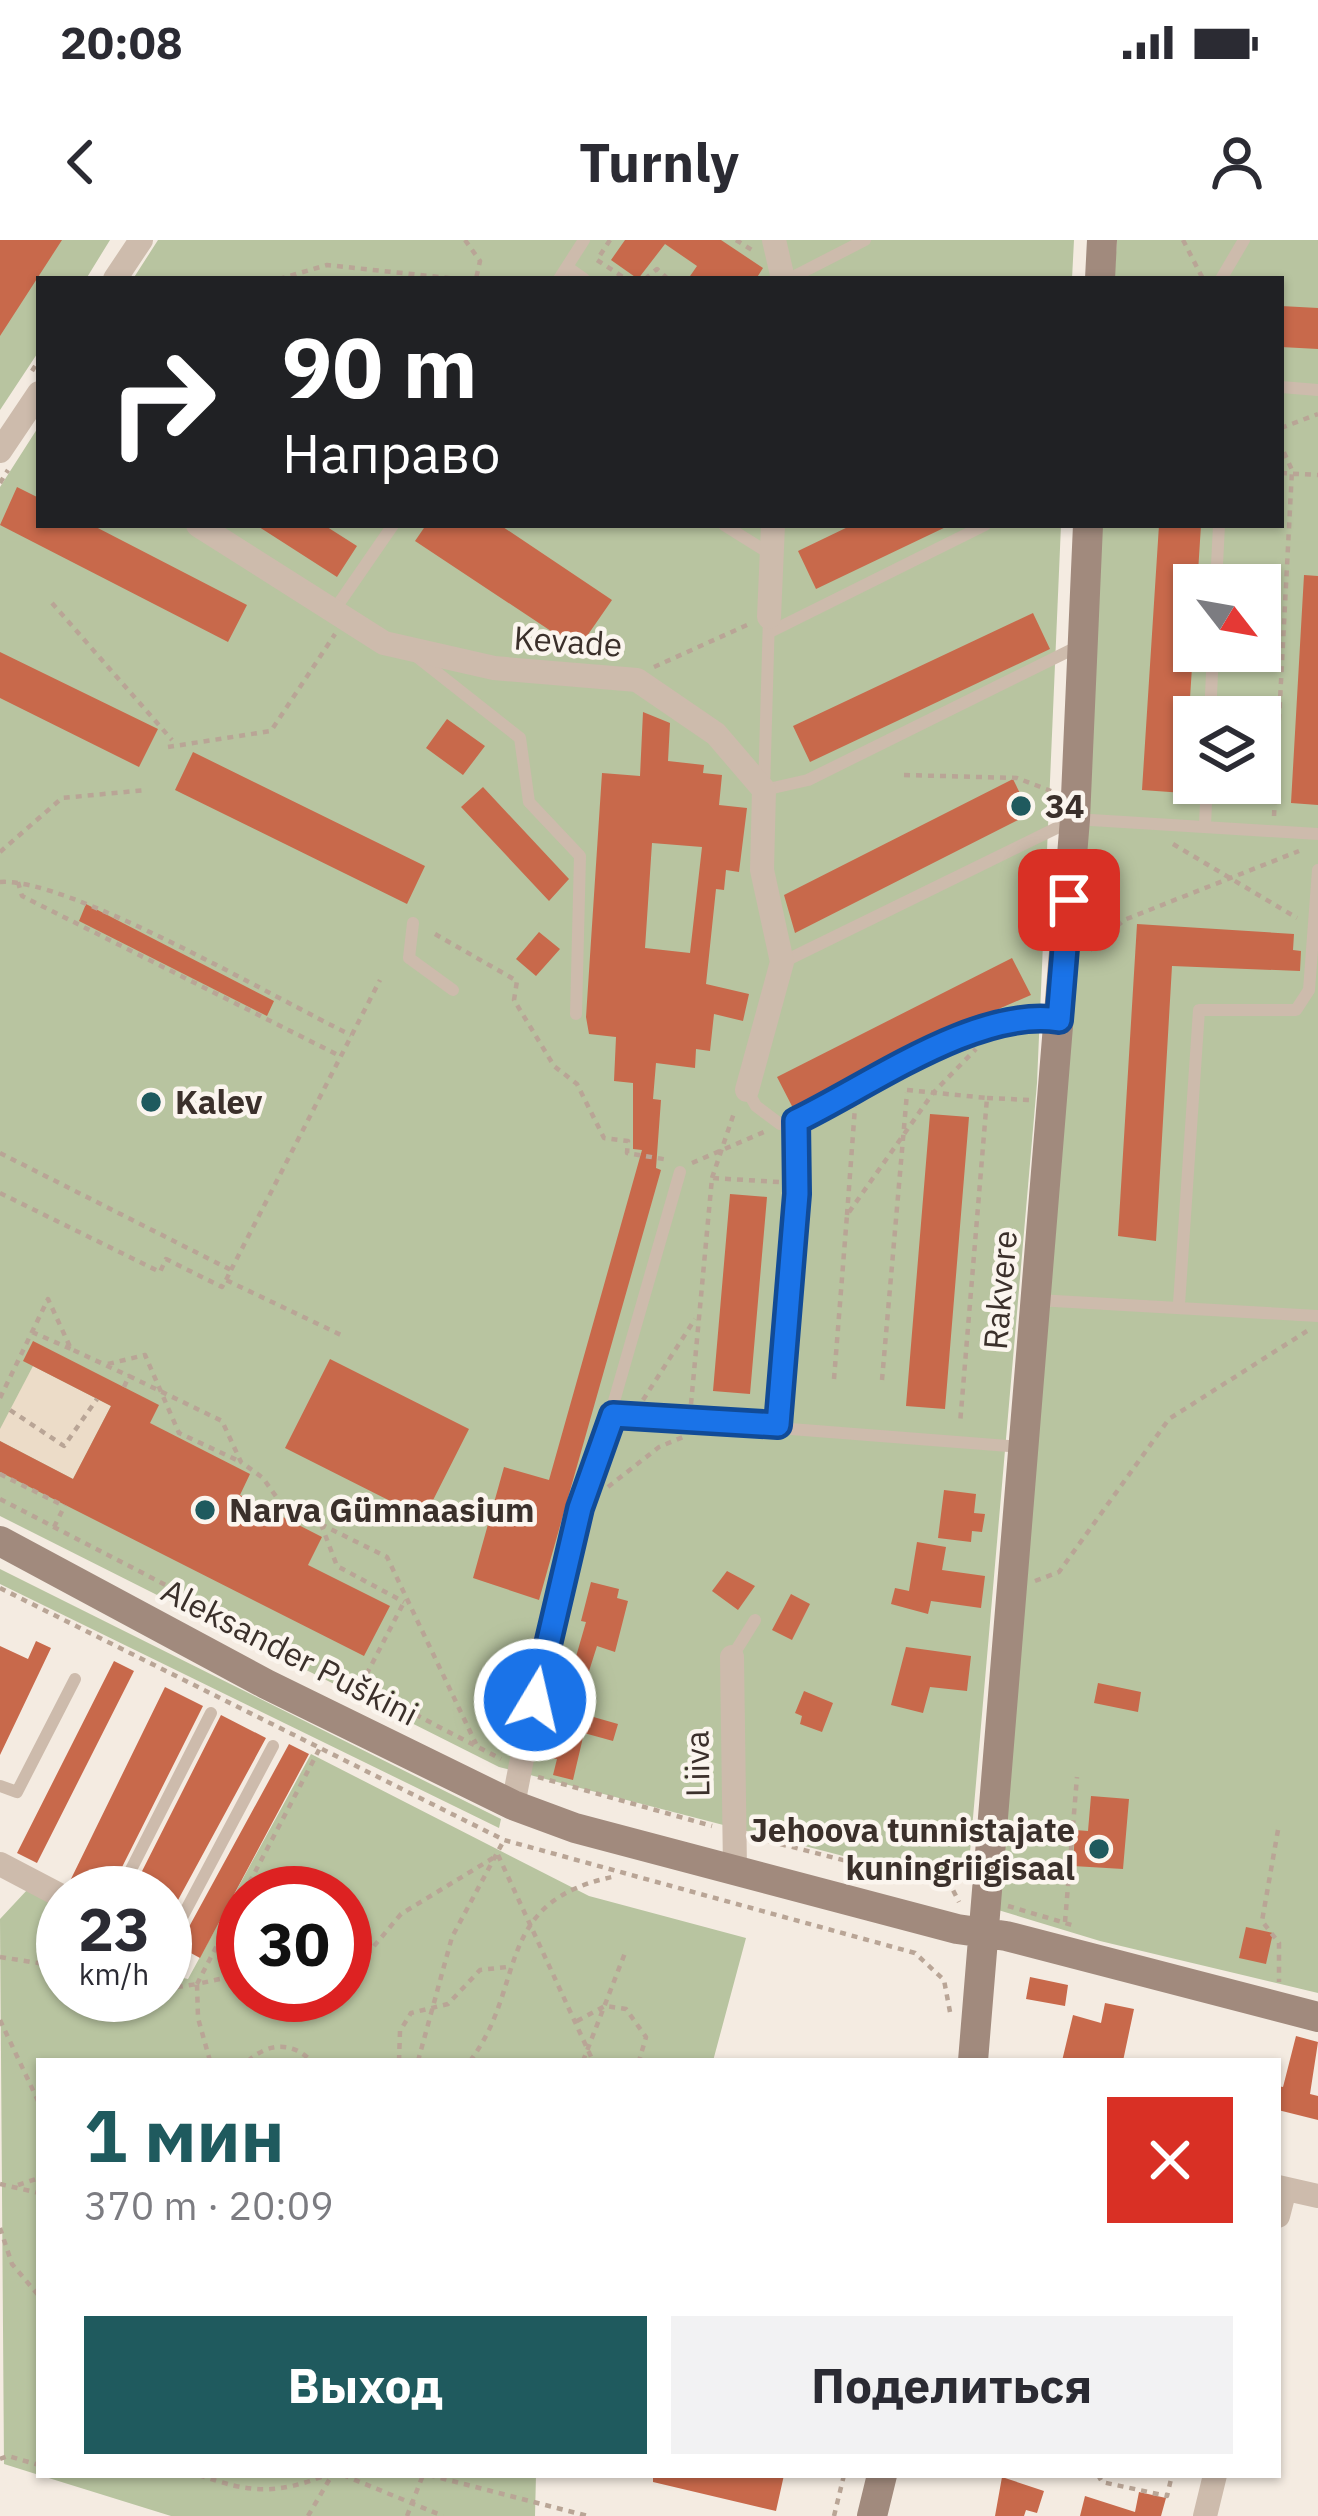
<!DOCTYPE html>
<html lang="ru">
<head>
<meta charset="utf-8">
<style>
	:root { --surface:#fff; --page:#f2f2f3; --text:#2b2b33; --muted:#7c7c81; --accent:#1f5a5e }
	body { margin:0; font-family:"IBM Plex Sans",sans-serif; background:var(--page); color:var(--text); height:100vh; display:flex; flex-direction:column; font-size:45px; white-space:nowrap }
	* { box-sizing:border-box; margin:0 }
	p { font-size:39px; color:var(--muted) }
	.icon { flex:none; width:66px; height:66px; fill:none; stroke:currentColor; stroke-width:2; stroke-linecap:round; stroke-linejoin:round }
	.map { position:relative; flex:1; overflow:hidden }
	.side { position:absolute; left:36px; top:1818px; width:1245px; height:420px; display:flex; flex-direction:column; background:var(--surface); border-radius:0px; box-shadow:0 3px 9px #0004 }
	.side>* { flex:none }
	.hud { position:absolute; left:36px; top:36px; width:1248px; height:252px; border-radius:0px; box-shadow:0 3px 9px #0004; background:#202124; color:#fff; overflow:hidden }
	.needle { width:78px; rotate:121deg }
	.fabs { position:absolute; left:1173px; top:324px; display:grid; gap:24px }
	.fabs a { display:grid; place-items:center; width:108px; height:108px; border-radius:0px; background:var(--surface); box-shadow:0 3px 9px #0004; font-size:60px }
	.speed { position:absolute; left:36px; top:1626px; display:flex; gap:24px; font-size:60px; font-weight:700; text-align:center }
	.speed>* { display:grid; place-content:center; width:156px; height:156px; border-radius:50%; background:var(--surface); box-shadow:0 3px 9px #0004; line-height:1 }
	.speed small { font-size:30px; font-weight:400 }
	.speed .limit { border:18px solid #d22; background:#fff; color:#111 }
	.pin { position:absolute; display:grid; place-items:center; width:102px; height:102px; color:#fff; margin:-51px; border-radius:24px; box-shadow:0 6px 18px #0006 }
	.me { position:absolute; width:132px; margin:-66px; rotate:9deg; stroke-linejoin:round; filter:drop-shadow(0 0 9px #0008) }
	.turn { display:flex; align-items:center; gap:42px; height:252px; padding:0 48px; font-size:54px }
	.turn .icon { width:156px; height:156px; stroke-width:2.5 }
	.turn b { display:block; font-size:84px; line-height:102px }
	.round { display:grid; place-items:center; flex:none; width:126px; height:126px; border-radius:0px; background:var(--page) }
	.headline { display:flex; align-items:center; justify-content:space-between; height:204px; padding:0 48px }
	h1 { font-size:72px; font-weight:800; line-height:90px; color:var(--accent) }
	.primary-button { display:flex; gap:24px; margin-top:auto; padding:24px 48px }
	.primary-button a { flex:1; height:138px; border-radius:0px; background:var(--accent); color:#fff; font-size:48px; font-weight:800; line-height:138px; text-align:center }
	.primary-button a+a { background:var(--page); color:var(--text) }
	.status { display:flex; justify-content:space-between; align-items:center; height:84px; padding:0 60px; background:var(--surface); direction:ltr }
	.status svg { height:33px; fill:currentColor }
	header { display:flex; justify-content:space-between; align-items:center; height:156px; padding:0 48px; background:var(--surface); font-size:54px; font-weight:800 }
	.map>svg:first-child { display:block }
</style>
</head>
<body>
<div class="status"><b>20:08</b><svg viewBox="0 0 49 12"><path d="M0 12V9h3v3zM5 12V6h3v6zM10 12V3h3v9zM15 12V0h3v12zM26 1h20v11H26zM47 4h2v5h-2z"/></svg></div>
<header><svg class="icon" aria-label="back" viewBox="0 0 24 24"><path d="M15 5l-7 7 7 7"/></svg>Turnly<svg class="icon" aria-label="person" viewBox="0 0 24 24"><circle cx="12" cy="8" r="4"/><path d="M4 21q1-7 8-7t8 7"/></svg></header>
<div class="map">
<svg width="1318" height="2276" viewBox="0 0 1318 2276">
	<rect width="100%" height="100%" fill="#f4ebe1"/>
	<path fill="#b8c4a0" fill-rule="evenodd" d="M0 0H110L86 39H39V111L0 170Z
		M158 0H1074L1072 39H133Z
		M1117 0H1318V1753L1100 1701 985 1666 1095 285H1281V39H1114ZM1194 345H1260V411H1194ZM1194 477H1260V543H1194Z
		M39 186V285H1061L1037 843 970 1612 966 1628 944 1642 499 1527 0 1276V247Z
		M0 1329 501 1579 499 1588 0 1344Z
		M311 1514 589 1656 746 1698 713 1821H39V2235L4 2224 0 1679 28 1649 63 1668V1755H165V1734L188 1739ZM243 1653H345V1755H243Z
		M39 2235H536L535 2276H171Z"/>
	<path fill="#ecdcc8" d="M33 1126 111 1166 73 1239 0 1201V1189Z"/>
	<path fill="#c8694b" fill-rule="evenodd" d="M0 0H62L0 96Z
		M625 0H721L763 28 756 39H688L697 26 665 4 638 39 611 20Z
		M1281 66 1318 68V109L1281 107Z
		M17 247 39 258V285H92L247 365 228 402 0 285Z
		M256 285H324L357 306 337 337Z
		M426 285H500L612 360 578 409 415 301Z
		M852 285H950L816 349 798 311Z
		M1159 285H1201L1184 553 1142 550Z
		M1304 335 1318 336V565L1291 563Z
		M1033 373 1050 409 810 522 793 486Z
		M0 412 158 489 139 527 0 458Z
		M643 472 670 483 668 521 704 525 703 533 722 535 719 565 747 568 739 632 726 630 724 650 716 649 706 744 749 754 743 781 714 774 710 811 696 809 695 828 656 823 653 859 661 860 656 928 661 930 539 1360 473 1338 504 1227 549 1240 642 910 633 909V843L614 841 616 797 589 794 586 777 602 533 640 536ZM652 603 702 607 690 713 645 708Z
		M447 479 485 506 463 535 426 508Z
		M193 512 425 626 407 664 175 550Z
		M1013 539 1030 574 795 693 784 655Z
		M483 547 569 639 549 661 461 567Z
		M86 664 274 761 267 776 79 681Z
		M1137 684 1294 694 1293 710 1301 711 1300 731 1172 726 1156 1001 1118 996Z
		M539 692 560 709 536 736 516 719Z
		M1012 718 1031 755 920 803 794 870 777 837Z
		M930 874 969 877 945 1169 906 1166Z
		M730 954 767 957 750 1154 713 1151Z
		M33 1101 159 1165 150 1183 250 1234 240 1255 322 1297 308 1325 390 1366 364 1416 0 1232V1201L73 1239 111 1166 23 1121Z
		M330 1119 469 1189 424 1278 285 1208Z
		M944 1250 976 1254 974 1273 985 1274 982 1292 972 1291 971 1302 938 1298Z
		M917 1302 946 1307 942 1330 985 1336 981 1368 931 1361 928 1374 891 1364 895 1348 909 1351Z
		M727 1331 755 1346 738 1370 712 1351Z
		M591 1342 619 1349 617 1358 628 1361 615 1412 597 1406 576 1472 618 1484 613 1501 584 1493 573 1540 553 1535 557 1519 547 1517 586 1382 581 1381Z
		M791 1354 810 1364 792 1400 772 1390Z
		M36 1401 51 1408 0 1515V1406L28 1419Z
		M906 1407 971 1416 967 1451 930 1447 923 1473 891 1465Z
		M114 1421 134 1431 37 1623 17 1613Z
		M1098 1443 1141 1452 1138 1472 1094 1463Z
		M165 1447 203 1466 109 1653H94L70 1641Z
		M804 1451 833 1463 822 1492 800 1484 802 1476 795 1473Z
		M221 1475 266 1498 165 1684V1653H131Z
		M289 1504 309 1514 200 1718 189 1712 184 1696Z
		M1091 1556 1129 1559 1123 1629 1073 1626 1075 1590 1088 1591Z
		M1246 1687 1273 1693 1266 1724 1239 1718Z
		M1030 1737 1068 1745 1065 1766 1026 1759Z
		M1105 1763 1134 1769 1123 1821H1062L1073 1775 1101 1783Z
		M1296 1796 1318 1802 1310 1854 1318 1856V1880L1278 1870V1846L1283 1847Z
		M653 2235H784L776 2271 653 2242Z
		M1002 2237 1044 2251 1037 2273 1026 2270 1024 2276H995Z
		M1139 2252 1166 2258 1161 2276H1080L1085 2256 1135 2272Z"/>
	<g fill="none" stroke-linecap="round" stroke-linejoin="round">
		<path stroke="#b9a596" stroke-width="4.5" stroke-dasharray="6 6" stroke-linecap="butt" d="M465 0 480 21 476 39
			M610 0 597 20 626 39
			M736 0 752 10
			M1183 0 1203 39
			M279 39 327 25 458 39
			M645 39 657 29 668 39
			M32 131 39 120
			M1281 188 1318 174
			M1281 233 1318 235
			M0 243 8 230
			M52 363 172 500
			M654 427 747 385
			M168 507 271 491 335 394
			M904 535 1017 538 1051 551
			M1274 576 1292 230 1281 206
			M1173 604 1297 678
			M0 612 62 558 146 550
			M0 642C68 637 278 760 351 795
			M18 642 22 656 340 816
			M435 694 517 741 514 760 554 826 577 844 604 898 628 901 627 913 669 920
			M1090 710 1124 680 1299 611
			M907 850 987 858 960 1184
			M987 858 1030 860
			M0 913 231 1030 226 1040
			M692 923 764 892
			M712 938 735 870
			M0 953 160 1032 166 1019 222 1047 226 1040 341 1095
			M847 975 855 867
			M231 1030 380 740
			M32 1092 71 1109
			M108 1124 145 1115 179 1193 241 1222
			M834 1139 847 975 933 853 976 809
			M882 1140 907 853
			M124 1147 129 1136 222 1181 241 1222 263 1238 282 1265 387 1317 476 1504
			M0 1158 48 1059 71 1109 129 1136
			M643 1160 695 1079
			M691 1164 712 938 779 942
			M10 1170 64 1206 97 1159
			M0 1234 64 1266
			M608 1247 659 1207 683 1197
			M0 1259 501 1519
			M321 1284 337 1326 404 1362
			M54 1287 65 1265
			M1035 1341 1059 1332 1169 1179 1307 1091
			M0 1348 504 1600 915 1713 944 1740 950 1772
			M361 1445 403 1364
			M538 1537 712 1586
			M1278 1590 1262 1681 1279 1703V1742
			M757 1598 952 1648 959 1662
			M498 1615 593 1821
			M244 1653 321 1506
			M1008 1666 1072 1685
			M1065 1682 1077 1537
			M0 1717 63 1727
			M345 1727 369 1712 401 1674 493 1618
			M197 1744 243 1655
			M165 1749 197 1744
			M0 1780 39 1863
			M577 1781 605 1766 626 1769 646 1797 639 1821
			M210 1821 198 1778 197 1744 243 1734
			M248 1821C268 1803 292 1801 311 1821
			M399 1821 400 1791 411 1773 448 1764 480 1730 507 1727
			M418 1821 452 1697 504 1600
			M470 1821C528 1745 491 1660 617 1636
			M583 1821 625 1713
			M0 1944 39 1953
			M18 1945 39 1938
			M0 1988 12 2024 39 2056
			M0 2219 8 2216 39 2225
			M199 2235C250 2253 276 2255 326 2235
			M343 2235 443 2276
			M429 2235 588 2276
			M1098 2235 1102 2242 1167 2256 1172 2235
			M1053 2236V2235
			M308 2276 332 2235
			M407 2276 423 2235
			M834 2276 844 2235"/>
		<path stroke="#cdbbac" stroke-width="12" d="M567 27 584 39
			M559 39 584 0
			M789 39 865 0
			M1221 39 1244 0
			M1281 147 1318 150
			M724 285 772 315
			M1216 345 1219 285
			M333 372 393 285
			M769 377 764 550 808 540 1079 406
			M770 392 985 285
			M416 416 520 498 529 562 580 616 576 774
			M1210 477 1213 411
			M1205 584 1207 543
			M413 683 409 718 453 750
			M783 722 1075 579 1318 594
			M747 850 756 866 780 884 796 881C870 846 976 768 1058 780
			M1037 1060 1318 1076
			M1179 1064 1199 770H1296L1309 750 1318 630
			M613 1175 1021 1207
			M777 1185 797 954 796 881
			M545 1401 680 932
			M732 1417 755 1380
			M0 1546 17 1552 75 1439
			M119 1653 211 1473
			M169 1702 273 1506"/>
		<path stroke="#cdbbac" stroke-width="24" d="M774 0 783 39
			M115 39 141 0
			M0 211 39 153
			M198 285 384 403 494 428 637 440 716 494 764 550 762 630 782 722 747 850
			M769 377 773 285
			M732 1417 735 1629
			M513 1565 545 1401
			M0 1624 63 1657
			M165 1700 173 1709 165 1722
			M1278 1947 1318 1956
			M1278 1976 1285 1949
			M1205 2276 1215 2235"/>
		<path stroke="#a18a7d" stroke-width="30" d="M1100 39 1102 0
			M0 1301 266 1444 513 1565 575 1588 957 1689 1006 1696 1318 1777
			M973 1821 1075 579 1088 285
			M872 2276 882 2235"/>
	</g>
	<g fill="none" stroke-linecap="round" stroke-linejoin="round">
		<defs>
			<path id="route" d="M535 1460 580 1268 613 1175 778 1185 797 954 796 881C869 846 977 767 1059 780L1069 660"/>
		</defs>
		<use href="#route" stroke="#114b97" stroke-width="30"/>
		<use href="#route" stroke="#1a73e8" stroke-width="21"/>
	</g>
	<g fill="#1f5a5e" stroke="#fbf5ee" stroke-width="4.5">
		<circle cx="1021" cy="566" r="12"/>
		<circle cx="151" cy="862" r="12"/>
		<circle cx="205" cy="1270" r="12"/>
		<circle cx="1099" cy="1609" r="12"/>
	</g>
	<g text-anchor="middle" stroke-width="9" stroke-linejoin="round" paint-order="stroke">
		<g font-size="33" fill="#3b302b" stroke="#fbf5ee">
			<text transform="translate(568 401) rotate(4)" y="12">Kevade</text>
			<text transform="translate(1000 1050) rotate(-85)" y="12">Rakvere</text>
			<text transform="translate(290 1412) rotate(27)" y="12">Aleksander Puškini</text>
			<text transform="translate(697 1524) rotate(-91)" y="12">Liiva</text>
		</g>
		<g font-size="33" font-weight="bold" fill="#3b302b" stroke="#fbf5ee" text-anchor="start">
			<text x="1045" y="578">34</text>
			<text x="175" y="874">Kalev</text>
			<text x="229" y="1282">Narva Gümnaasium</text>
			<text x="1075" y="1602" text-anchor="end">Jehoova tunnistajate<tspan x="1075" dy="38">kuningriigisaal</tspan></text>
		</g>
	</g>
</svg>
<div class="fabs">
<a><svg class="needle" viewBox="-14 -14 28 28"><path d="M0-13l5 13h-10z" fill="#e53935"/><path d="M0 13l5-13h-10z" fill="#7c7c81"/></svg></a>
<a><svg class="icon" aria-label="layers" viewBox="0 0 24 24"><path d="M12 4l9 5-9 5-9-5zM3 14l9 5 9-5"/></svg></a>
</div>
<div class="speed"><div>23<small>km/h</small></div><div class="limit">30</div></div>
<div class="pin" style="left:1069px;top:660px;background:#d93025"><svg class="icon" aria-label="arrive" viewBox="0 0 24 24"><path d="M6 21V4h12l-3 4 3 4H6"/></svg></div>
<svg class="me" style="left:535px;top:1460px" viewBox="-20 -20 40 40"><circle r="17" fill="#1a73e8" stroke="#fff" stroke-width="3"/><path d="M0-11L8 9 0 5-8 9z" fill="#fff"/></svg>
<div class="hud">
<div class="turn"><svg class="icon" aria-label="right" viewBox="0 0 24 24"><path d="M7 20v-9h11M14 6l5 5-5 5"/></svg><div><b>90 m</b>Направо</div></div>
</div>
<section class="side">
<div class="headline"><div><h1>1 мин</h1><p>370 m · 20:09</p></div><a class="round" style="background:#d93025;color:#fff"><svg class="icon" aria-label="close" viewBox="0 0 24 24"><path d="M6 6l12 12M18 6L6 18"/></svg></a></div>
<div class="primary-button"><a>Выход</a><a>Поделиться</a></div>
</section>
</div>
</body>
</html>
